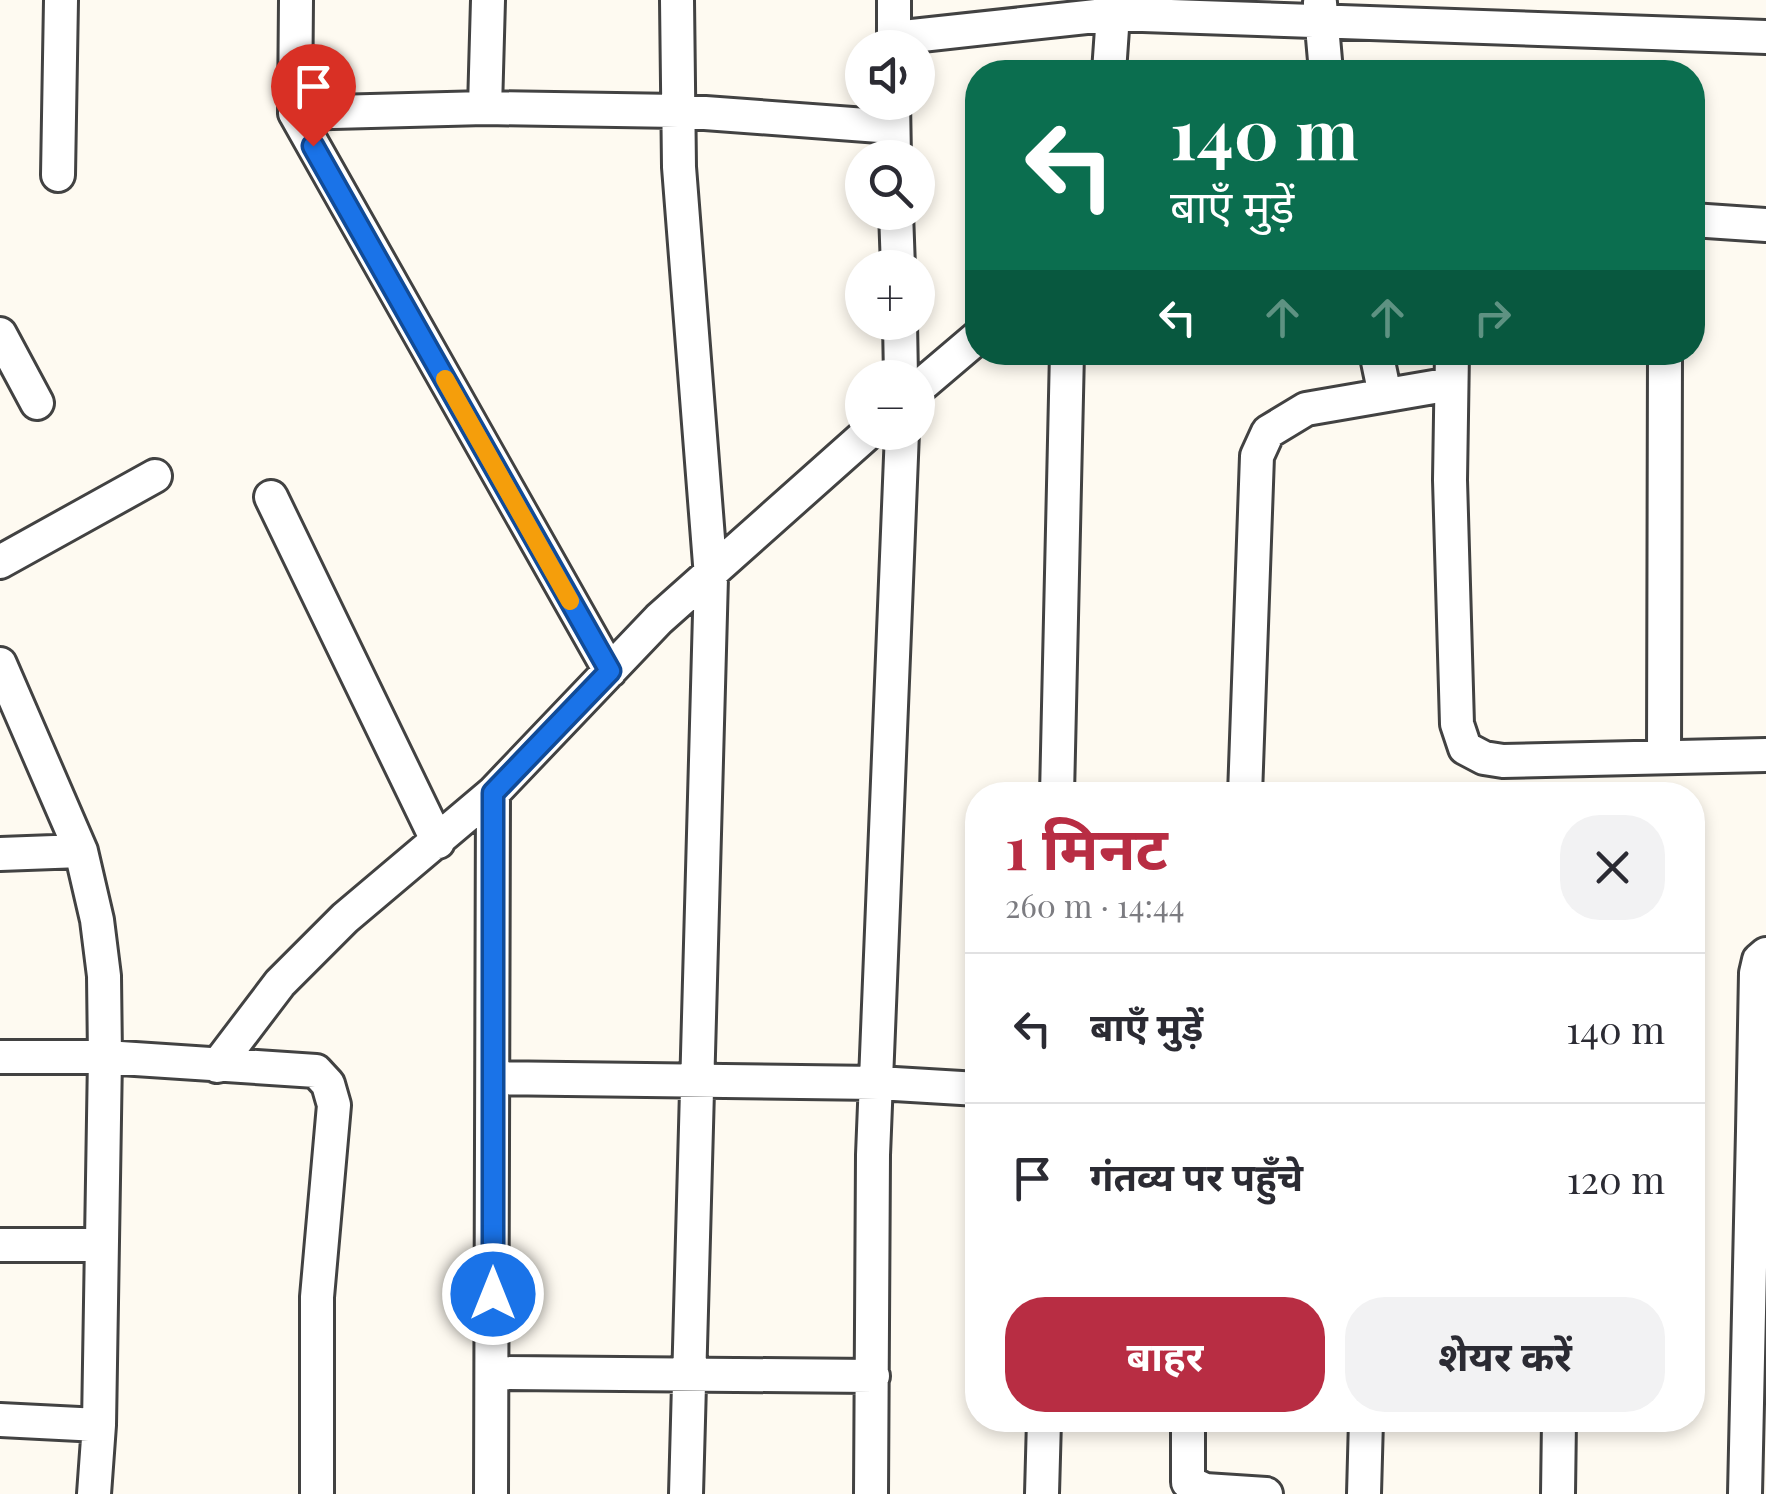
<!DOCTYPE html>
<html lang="hi">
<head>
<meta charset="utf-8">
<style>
	:root { --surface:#fff; --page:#f2f2f3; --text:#2b2b33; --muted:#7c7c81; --line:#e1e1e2; --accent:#b82d43 }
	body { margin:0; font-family:"Playfair Display","Noto Sans Devanagari",serif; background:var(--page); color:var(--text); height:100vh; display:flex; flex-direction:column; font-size:38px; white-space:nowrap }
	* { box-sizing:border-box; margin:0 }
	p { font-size:32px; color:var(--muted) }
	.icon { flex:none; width:55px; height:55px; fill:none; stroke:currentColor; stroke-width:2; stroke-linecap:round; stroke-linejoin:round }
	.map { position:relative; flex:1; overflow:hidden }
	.drawer { position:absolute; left:965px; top:782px; width:740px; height:650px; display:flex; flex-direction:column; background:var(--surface); border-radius:40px; box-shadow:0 5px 15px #0003 }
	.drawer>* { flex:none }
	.hud { position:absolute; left:965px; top:60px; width:740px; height:305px; border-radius:40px; box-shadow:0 5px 15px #0003; background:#0b6e4f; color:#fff; overflow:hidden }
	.buttons { position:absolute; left:845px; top:30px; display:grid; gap:20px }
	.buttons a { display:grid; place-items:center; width:90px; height:90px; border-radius:50%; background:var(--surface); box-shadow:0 5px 15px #0003; font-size:50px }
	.pin { position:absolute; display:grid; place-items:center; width:85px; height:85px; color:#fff; margin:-102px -42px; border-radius:50% 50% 50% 0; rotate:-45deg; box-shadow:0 0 10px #0007 }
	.pin .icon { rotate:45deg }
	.me { position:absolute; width:110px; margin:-55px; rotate:0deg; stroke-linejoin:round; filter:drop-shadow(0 0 8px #0008) }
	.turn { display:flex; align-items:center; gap:35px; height:210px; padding:0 40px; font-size:45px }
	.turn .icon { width:130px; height:130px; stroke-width:2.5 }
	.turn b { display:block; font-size:70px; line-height:85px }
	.lanes { display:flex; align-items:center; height:95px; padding:0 40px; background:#0003; justify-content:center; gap:50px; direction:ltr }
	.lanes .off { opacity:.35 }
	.round { display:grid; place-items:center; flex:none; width:105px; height:105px; border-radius:40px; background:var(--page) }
	.head { display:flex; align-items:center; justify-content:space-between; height:170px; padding:0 40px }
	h1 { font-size:60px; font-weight:700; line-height:75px; color:var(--accent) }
	.action { display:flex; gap:20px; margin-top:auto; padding:20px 40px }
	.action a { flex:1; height:115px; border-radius:40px; background:var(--accent); color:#fff; font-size:40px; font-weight:700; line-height:115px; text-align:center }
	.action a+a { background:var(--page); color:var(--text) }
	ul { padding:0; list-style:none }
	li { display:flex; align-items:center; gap:30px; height:150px; padding:0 40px; border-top:2px solid var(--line) }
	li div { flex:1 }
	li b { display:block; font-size:38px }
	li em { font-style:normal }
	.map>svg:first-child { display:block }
</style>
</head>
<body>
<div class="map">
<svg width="1766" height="1494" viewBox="0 0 1766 1494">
	<rect width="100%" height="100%" fill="#fefaf1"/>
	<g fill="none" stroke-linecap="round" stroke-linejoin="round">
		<defs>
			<path id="street" d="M296 0 295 113 485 108 678 111 893 127
				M677 0 679 167 711 577 686 1494
				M1320 3 1326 72
				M894 38 1114 14 1766 37
				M894 48V0
				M1109 72 1114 0
				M893 102 894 158
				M485 108 488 0
				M295 113 610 671
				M58 175 61 0
				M896 212 898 268
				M1692 220 1766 225
				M900 322 901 378
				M0 334 37 403
				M1376 352 1385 395
				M1452 352 1450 480 1457 724 1465 748 1484 758 1503 761 1766 755
				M918 388 978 337
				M271 497 438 842
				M0 562 155 476
				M0 664 81 851 97 920 104 976 105 1057 99 1425 94 1494
				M1664 755 1665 352
				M1057 795 1067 352
				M1245 795 1257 456 1268 432 1306 409 1451 384
				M0 854 81 851
				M0 1057H105L316 1071 328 1084 334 1105 317 1297V1494
				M217 1066 280 983 345 918 493 793 659 619 869 432
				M493 1078 878 1083 978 1089
				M1753 1131 1756 973 1759 960 1766 954
				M0 1245H100
				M494 1373 873 1376
				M0 1420 99 1425
				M1188 1420V1482L1205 1490 1266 1494
				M491 1494 493 793
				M871 1494 873 1155 902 432
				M1042 1494 1044 1420
				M1364 1494 1366 1420
				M1558 1494 1559 1420
				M1745 1494 1753 1131H1766"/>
		</defs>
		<use href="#street" stroke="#424242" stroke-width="38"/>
		<use href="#street" stroke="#fff" stroke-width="32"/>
	</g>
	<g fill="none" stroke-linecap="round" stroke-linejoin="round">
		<defs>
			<path id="route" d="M313 146 610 671 493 793V1294"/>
		</defs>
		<use href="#route" stroke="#114b97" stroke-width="25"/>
		<use href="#route" stroke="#1a73e8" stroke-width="18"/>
		<path stroke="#f59e0b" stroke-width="18" d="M445 379 570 601"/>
	</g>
</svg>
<div class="buttons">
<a><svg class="icon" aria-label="sound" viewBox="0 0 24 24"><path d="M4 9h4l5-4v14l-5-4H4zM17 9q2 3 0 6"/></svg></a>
<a><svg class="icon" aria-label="search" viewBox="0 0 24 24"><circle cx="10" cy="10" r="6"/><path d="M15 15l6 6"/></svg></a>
<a>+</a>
<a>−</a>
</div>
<div class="pin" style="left:313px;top:146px;background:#d93025"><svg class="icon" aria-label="arrive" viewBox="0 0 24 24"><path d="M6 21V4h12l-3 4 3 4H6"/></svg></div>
<svg class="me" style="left:493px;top:1294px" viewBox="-20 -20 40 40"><circle r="17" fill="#1a73e8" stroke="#fff" stroke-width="3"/><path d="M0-11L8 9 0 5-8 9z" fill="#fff"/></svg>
<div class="hud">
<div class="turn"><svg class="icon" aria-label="left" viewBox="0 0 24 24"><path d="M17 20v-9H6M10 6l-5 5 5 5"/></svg><div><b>140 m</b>बाएँ मुड़ें</div></div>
<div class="lanes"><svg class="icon" aria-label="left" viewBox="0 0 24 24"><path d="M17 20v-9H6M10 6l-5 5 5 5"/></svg><svg class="icon off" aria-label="ahead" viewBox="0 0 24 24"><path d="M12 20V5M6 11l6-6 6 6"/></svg><svg class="icon off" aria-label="ahead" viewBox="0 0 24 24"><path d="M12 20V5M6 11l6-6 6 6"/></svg><svg class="icon off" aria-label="right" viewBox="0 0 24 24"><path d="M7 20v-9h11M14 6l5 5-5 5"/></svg></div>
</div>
<section class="drawer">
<div class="head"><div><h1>1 मिनट</h1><p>260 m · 14:44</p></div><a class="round"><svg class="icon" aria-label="close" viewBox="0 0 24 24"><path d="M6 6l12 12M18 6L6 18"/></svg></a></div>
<ul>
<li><svg class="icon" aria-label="left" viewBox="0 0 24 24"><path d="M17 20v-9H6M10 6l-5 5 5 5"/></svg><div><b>बाएँ मुड़ें</b></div><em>140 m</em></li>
<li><svg class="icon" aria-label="arrive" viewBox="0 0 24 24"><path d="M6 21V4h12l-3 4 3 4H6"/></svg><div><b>गंतव्य पर पहुँचे</b></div><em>120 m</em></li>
</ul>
<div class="action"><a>बाहर</a><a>शेयर करें</a></div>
</section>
</div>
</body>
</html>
